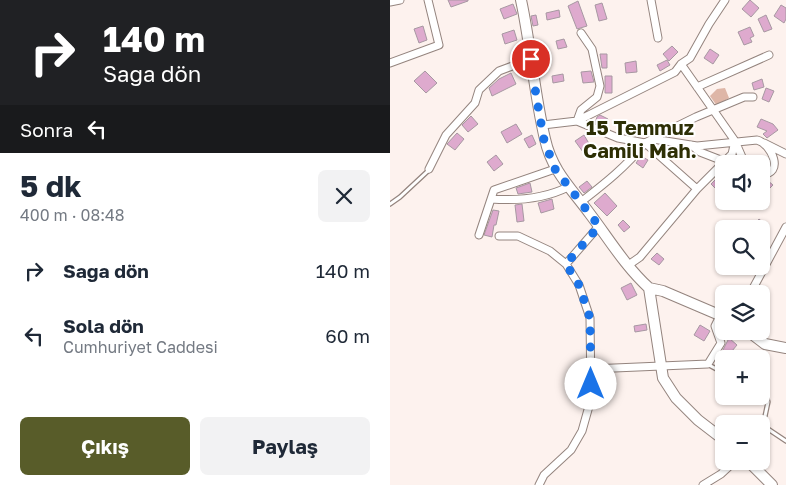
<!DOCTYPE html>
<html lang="tr">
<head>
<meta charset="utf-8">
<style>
	:root { --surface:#fff; --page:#f2f2f3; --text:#1f2937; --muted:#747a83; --accent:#585c29 }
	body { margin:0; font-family:"Golos Text",sans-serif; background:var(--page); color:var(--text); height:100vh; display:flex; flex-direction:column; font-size:19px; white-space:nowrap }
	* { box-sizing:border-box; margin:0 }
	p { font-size:16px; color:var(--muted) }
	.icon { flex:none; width:28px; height:28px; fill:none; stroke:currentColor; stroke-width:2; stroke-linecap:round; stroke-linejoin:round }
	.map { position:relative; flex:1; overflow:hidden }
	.panel { display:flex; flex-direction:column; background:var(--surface); width:390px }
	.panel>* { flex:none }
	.guide { background:#202124; color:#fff; overflow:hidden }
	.fabs { position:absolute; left:325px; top:155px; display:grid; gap:10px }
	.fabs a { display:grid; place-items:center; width:55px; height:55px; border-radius:8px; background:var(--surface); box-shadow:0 1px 4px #0004; font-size:25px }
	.pin { position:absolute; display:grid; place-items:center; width:42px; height:42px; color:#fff; margin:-21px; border:2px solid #fff; border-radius:50%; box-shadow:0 1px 5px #0007 }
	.me { position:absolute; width:55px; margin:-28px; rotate:0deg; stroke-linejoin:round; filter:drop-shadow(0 0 4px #0008) }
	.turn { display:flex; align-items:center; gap:18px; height:105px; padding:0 20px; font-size:22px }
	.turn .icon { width:65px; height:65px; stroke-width:2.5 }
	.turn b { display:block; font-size:35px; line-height:42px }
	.then { display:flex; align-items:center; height:48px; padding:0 20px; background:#0003; gap:10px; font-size:19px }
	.round { display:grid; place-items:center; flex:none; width:52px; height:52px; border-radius:8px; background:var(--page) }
	.headline { display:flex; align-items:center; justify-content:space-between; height:85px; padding:0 20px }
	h1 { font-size:30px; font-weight:700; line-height:38px }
	.cta { display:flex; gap:10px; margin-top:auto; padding:10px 20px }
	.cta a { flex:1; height:58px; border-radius:8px; background:var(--accent); color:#fff; font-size:20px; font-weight:700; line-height:58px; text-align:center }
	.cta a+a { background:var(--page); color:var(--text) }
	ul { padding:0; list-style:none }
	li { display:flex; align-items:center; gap:15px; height:65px; padding:0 20px }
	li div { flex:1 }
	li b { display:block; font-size:19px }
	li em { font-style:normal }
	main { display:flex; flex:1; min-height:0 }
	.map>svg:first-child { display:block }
</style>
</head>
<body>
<main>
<section class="panel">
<div class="guide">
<div class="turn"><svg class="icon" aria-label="right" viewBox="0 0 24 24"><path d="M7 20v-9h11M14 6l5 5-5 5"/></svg><div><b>140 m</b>Sağa dön</div></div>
<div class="then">Sonra<svg class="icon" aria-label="left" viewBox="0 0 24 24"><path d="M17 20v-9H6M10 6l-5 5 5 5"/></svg></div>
</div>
<div class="headline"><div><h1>5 dk</h1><p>400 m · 08:48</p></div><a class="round"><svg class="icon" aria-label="close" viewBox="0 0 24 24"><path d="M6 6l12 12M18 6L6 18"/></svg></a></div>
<ul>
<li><svg class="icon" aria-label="right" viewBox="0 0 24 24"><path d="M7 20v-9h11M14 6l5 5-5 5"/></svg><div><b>Sağa dön</b></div><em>140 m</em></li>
<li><svg class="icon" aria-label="left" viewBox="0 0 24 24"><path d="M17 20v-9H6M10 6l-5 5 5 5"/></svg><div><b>Sola dön</b><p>Cumhuriyet Caddesi</p></div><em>60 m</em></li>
</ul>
<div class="cta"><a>Çıkış</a><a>Paylaş</a></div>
</section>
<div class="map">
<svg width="396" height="485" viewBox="0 0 396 485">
	<rect width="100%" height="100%" fill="#fdf2ee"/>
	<path fill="#deb6a7" d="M335 88 339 98 327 106 320 96 327 89Z"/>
	<path fill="#deaace" stroke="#a798a2" d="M58 0H78V1L61 7Z
		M360 0 369 8 361 17 352 9Z
		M188 1 197 26 187 29 178 6Z
		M212 3 217 19 209 21 205 5Z
		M123 4 127 14 114 19 110 9Z
		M391 5 396 8V19L394 23 384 16Z
		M169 10 170 17 157 20 156 13Z
		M146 15 148 25 143 26 141 16Z
		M376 15 382 29 374 32 368 19Z
		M33 26 37 40 29 43 24 29Z
		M360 27 364 36 360 38 362 42 354 45 348 32Z
		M124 30 127 40 115 44 112 34Z
		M174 39 177 47 168 49 166 41Z
		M282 46 288 52 279 61 273 54Z
		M320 49 329 55 323 64 314 58Z
		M210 54H217V68H212Z
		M277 60 280 65 270 71 267 65Z
		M246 61 247 72 236 73 235 63Z
		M35 71 47 83 36 93 24 81Z
		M201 71 204 82 193 83 191 72Z
		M121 73 126 84 102 96 99 88 109 79Z
		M173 74 174 81 163 83 162 76Z
		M215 76H222V93H215Z
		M372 79 374 87 364 90 362 83Z
		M376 88 384 91 379 102 372 99Z
		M210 115 218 119 214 127 205 123 207 117Z
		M81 116 88 124 78 132 72 125Z
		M371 119 383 124 388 130 377 138 373 134 377 131 367 127Z
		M126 124 132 134 117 143 111 132Z
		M67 133 74 139 65 150 57 144Z
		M142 135 146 144 139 148 134 139Z
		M194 135 201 147 193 152 185 141Z
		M106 155 113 164 104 171 97 162Z
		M251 156 258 160 253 168 246 163Z
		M329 176 334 181V185L328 191 321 184Z
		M377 180 383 185 371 197V186Z
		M197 181 202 187 194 193 189 187Z
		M140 183 142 192 128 194 126 188Z
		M215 193 227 206 217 216 204 203Z
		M162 199 164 209 151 213 148 203Z
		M132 204 134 221 127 222 125 205Z
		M103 210 109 211 106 225H104L102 237 94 235Z
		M369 219 376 225 373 229H366L363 226Z
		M233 220 240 227 234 232 228 225Z
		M350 221 356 225 353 229H343Z
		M267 253 274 259 269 265 261 259Z
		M241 283 247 295 237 300 231 288Z
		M256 324 257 330 245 332 244 326Z
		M310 325 320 331 314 341 304 335Z
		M339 338 347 345 337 357 332 352Z"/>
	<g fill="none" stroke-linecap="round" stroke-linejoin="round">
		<defs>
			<path id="lane" d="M0 204 10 197 39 170
				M319 365 334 373
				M371 393 376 395 378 402 374 421 378 429 396 441"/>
			<path id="street" d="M261 0 268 38
				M0 2 10 0
				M191 33 202 49 210 86 207 97 191 110 187 121 285 72 291 64 300 58 319 24 335 0
				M0 63 49 45 38 0
				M291 64 345 141 355 164
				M307 87 379 55
				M153 125 187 121 228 138 255 143 263 139 307 146 367 140C382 144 395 175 371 174
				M263 138 306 117 354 97H363
				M374 143 396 154
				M301 145 310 152 341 164
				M39 169 56 135 85 103 89 90 109 71 141 59
				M101 199 104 190 165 169
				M191 202C214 184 236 167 255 143L307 189
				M89 235 101 199C128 201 154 199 178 187
				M109 236H128L160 251 176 264 189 285 200 318 201 399 192 431 181 450 154 475 149 485
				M176 264 209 226
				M237 266 250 257 307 189 342 154 345 141
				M360 294 396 227
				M201 369 318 364 331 343 325 326 330 316
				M313 485 331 474 345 461"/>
			<path id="secondary" d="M131 0C141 46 144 93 155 139 162 171 181 188 200 214 219 239 235 266 259 288
				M259 288 273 378 286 398 308 420 334 440
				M259 288 273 291 334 317
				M358 331 375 344 396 348
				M358 461 382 485"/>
		</defs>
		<use href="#lane" stroke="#94847e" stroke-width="5.5"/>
		<use href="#street" stroke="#94847e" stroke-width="9"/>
		<use href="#secondary" stroke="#94847e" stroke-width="12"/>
		<use href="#lane" stroke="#fff" stroke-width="3"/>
		<use href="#street" stroke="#fff" stroke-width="7"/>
		<use href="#secondary" stroke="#fff" stroke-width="10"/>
	</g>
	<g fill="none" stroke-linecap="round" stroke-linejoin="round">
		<path stroke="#1a73e8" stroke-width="9" stroke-dasharray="0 16.2" d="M141 59 146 95 154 140 165 169 209 226 176 264 189 285 200 318 201 384"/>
	</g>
	<g text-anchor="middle" stroke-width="4" stroke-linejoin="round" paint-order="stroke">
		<g font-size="20" font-weight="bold" fill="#2d2f05" stroke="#fff">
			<text x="250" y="135">15 Temmuz<tspan x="250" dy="23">Camili Mah.</tspan></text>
		</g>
	</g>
</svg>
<div class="fabs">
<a><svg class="icon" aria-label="sound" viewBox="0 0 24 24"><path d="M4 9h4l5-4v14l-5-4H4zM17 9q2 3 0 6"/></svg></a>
<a><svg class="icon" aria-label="search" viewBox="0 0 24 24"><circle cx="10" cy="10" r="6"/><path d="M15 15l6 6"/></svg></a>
<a><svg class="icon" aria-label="layers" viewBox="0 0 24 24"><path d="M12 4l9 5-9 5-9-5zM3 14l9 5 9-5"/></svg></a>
<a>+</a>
<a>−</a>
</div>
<div class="pin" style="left:141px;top:59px;background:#d93025"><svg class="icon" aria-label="arrive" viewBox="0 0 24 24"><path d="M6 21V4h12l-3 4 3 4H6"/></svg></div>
<svg class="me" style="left:201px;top:384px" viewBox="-20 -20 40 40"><circle r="19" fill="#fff"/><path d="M0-13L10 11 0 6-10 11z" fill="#1a73e8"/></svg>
</div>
</main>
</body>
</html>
